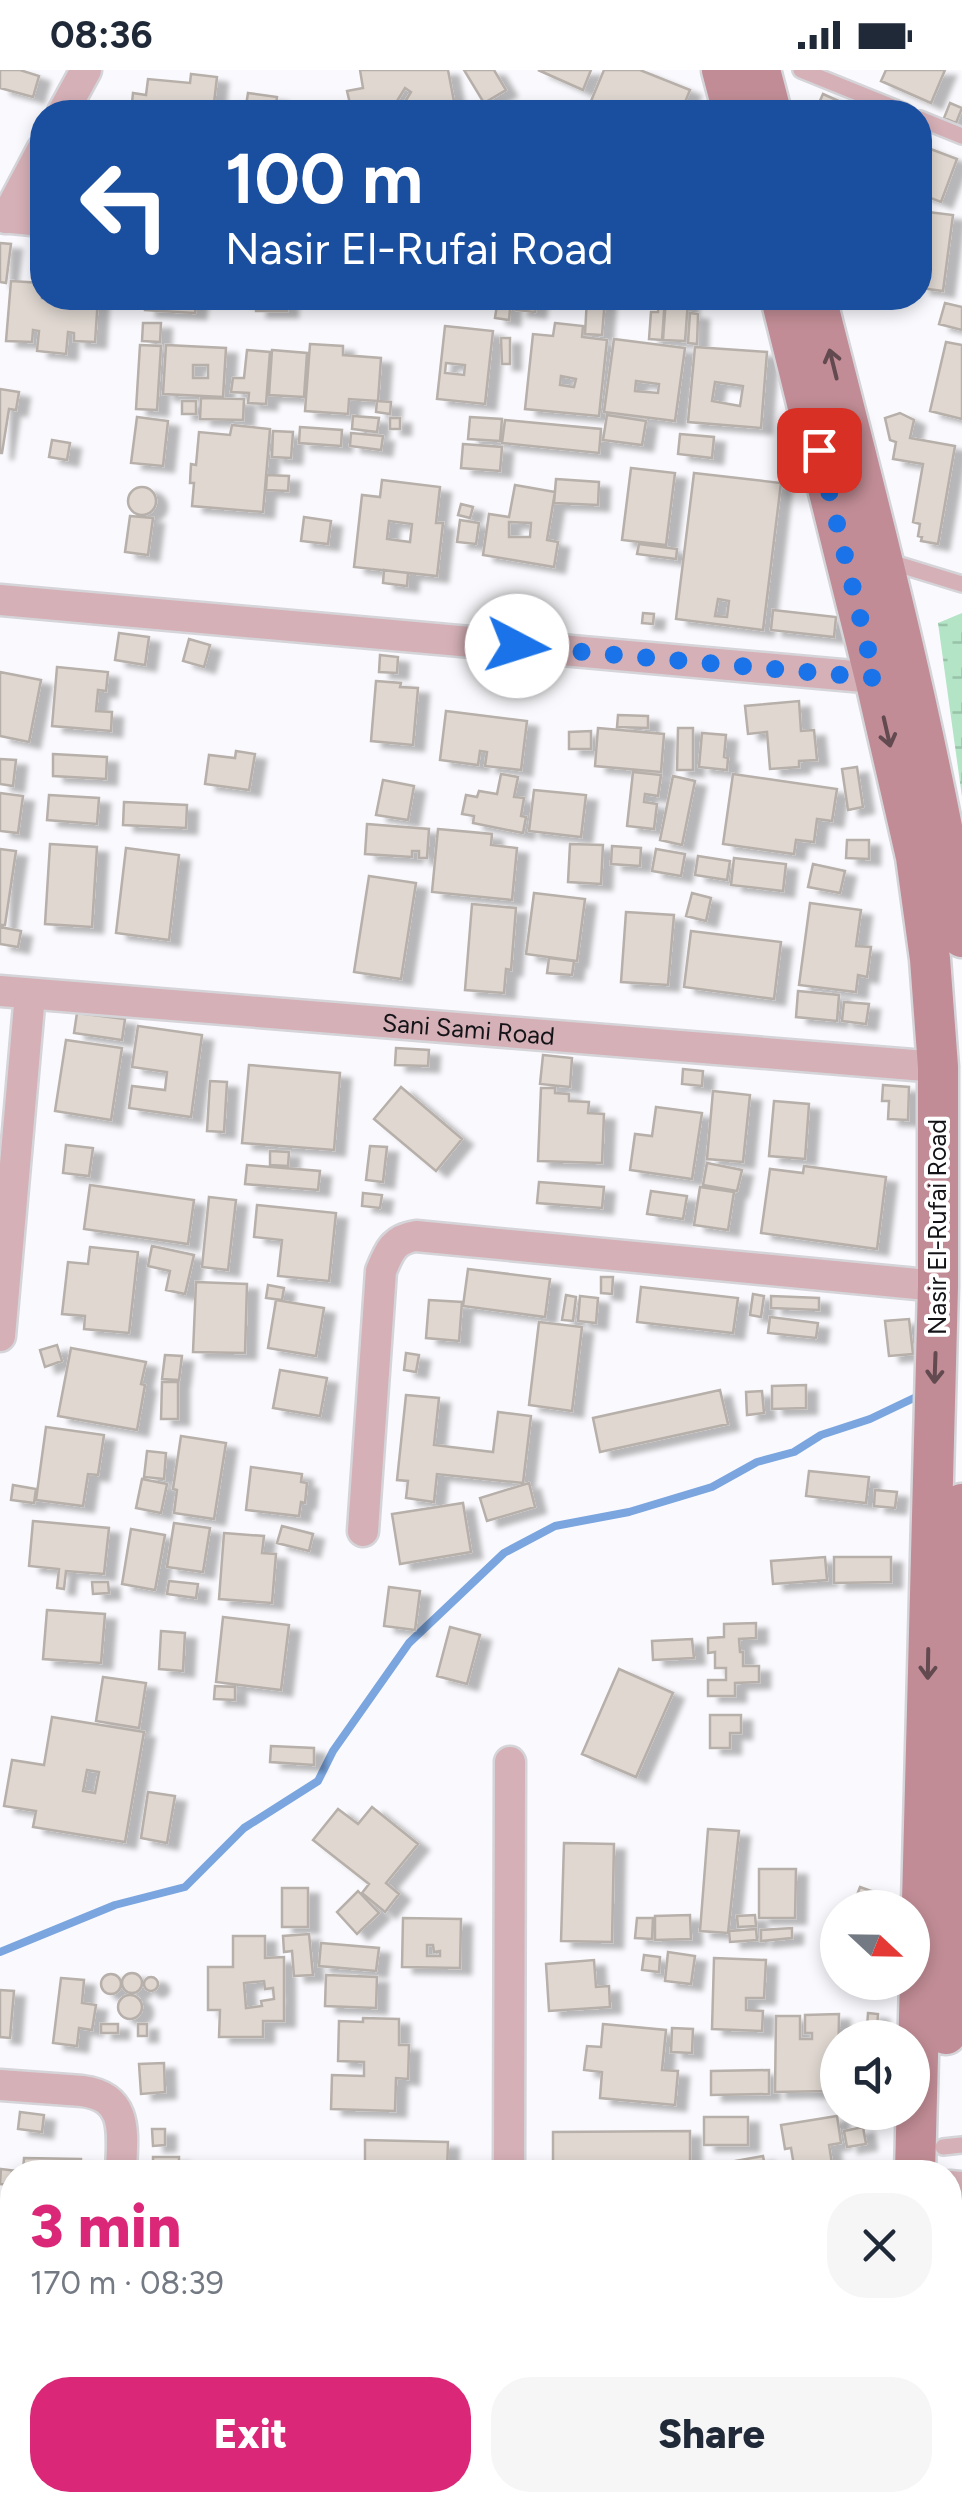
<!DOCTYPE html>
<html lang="en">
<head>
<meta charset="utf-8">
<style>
	:root { --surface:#fff; --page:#f6f6f7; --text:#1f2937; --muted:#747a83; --accent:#db2777 }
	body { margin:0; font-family:Figtree,sans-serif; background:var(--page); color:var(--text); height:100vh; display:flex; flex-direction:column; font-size:38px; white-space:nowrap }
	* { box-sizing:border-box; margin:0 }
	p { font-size:32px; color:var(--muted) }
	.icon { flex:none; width:55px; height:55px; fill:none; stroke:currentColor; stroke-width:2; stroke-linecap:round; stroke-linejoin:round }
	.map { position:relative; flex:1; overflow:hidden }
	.side { position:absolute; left:0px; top:2090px; width:962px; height:352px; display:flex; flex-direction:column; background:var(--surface); border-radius:40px 40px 0 0; box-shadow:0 5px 15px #0003 }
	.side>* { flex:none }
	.guide { position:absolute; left:30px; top:30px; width:902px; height:210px; border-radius:40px; box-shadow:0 5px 15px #0003; background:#1a4fa0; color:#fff; overflow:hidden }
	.needle { width:65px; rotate:112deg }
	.controls { position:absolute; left:820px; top:1820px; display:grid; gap:20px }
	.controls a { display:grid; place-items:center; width:110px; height:110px; border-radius:50%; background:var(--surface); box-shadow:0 5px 15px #0003; font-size:50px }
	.pin { position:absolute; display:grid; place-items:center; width:85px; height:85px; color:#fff; margin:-42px; border-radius:20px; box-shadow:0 5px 15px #0006 }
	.me { position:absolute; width:110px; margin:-55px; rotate:95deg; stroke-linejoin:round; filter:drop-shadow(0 0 8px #0008) }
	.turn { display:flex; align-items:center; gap:35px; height:210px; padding:0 30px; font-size:45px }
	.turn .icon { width:130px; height:130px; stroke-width:2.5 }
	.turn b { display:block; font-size:70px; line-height:85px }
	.round { display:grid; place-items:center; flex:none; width:105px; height:105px; border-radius:40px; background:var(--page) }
	.headline { display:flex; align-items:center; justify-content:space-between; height:170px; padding:0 30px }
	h1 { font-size:60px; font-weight:800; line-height:75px; color:var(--accent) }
	.primary-button { display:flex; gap:20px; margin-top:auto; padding:20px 30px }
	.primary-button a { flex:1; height:115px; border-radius:40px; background:var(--accent); color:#fff; font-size:40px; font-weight:800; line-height:115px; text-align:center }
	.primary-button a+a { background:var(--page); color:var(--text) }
	.status { display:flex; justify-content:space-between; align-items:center; height:70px; padding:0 50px; background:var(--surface); direction:ltr }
	.status svg { height:28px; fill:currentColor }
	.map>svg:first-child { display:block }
</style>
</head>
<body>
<div class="status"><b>08:36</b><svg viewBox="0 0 49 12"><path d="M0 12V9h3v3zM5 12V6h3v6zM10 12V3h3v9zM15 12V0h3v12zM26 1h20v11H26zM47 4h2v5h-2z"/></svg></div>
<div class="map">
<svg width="962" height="2442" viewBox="0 0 962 2442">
	<defs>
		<pattern id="wetland-marsh" width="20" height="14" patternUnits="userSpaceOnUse" patternTransform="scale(2.5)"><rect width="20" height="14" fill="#b2e4c5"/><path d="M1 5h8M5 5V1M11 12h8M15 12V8" fill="none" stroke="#98c3a8"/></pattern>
		<filter id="shadow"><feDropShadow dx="11" dy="6" stdDeviation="2.5" flood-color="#0004"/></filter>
	</defs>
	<rect width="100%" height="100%" fill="#fafafe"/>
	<path fill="url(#wetland-marsh)" d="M962 543V727L938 553Z"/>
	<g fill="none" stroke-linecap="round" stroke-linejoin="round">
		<path stroke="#7aa5de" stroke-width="8" d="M0 1882 115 1835 185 1817 244 1758 318 1711 333 1681 409 1573 504 1483 555 1456 629 1442 712 1417 757 1392 794 1382 821 1365 870 1349 914 1328"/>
	</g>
	<path fill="#dfd7d0" stroke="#b7afa9" stroke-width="2.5" fill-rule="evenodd" filter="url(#shadow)" d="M0 0H20L39 6 33 27 0 18Z
		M360 0H448L456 42H352L347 21 363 18ZM405 18 411 22 403 35 397 31Z
		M464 0H494L506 20 484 33Z
		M538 0H591L583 20Z
		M604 0H640L690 20 681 42H620L591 31Z
		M886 0H945L931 33 881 11Z
		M191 4 217 7 213 42H131L133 23 146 25 148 9 190 13Z
		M248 23 277 27 275 42H245Z
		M823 24 841 32 837 42H815Z
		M950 33 962 38 956 53 944 48Z
		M920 75 957 89 941 132 920 124Z
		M920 141 953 145 943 221 920 218Z
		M0 173 11 174 6 213 0 212Z
		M11 211 42 213V228H98L95 272 74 271V263L68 262 66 284 37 281 39 261 33 260 32 272 6 271Z
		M146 228H197L195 243 145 240Z
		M241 228H287V241H256V231H241Z
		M498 228H511L509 250 495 248Z
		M518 228H537L535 242 516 240Z
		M587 228H605L602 265 585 264Z
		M659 228H665L662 270 649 269 651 242H658Z
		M666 229 688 231 685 271 663 270Z
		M945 233 962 237V260L939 254Z
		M690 243 698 244 697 274 688 273Z
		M143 253H161L160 272 142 271Z
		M555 253 583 256 582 267 607 270 599 346 525 339 533 264 553 266ZM561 306 576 309 574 317 560 315Z
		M445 256 493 261 485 334 437 329ZM446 293 465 295 464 305 445 303Z
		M501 268H510V294H502Z
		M614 269 685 278 675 351 604 342ZM636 311 659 314 658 323 635 321Z
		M946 272 962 275V349L930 341Z
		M310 274 343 276V285L381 288 378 331 349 329 348 344 305 341Z
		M140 275 161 276 157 340 136 339Z
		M166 275 226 278 223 327 163 324ZM193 295H208V308H193Z
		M695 277 767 282 761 358 688 352ZM715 312 743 316 740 336 712 331Z
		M247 280 270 282 266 334 248 333 249 323 231 322 233 308H244Z
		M272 280 307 283 304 327 269 325Z
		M0 319 19 322 16 340 9 339 2 383H0Z
		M201 328 244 329 243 350 200 349Z
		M182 331H196V344H182Z
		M377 331 391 332 390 344 376 342Z
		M900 343 914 350 910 368 955 376 938 474 921 471 922 467 918 466 920 454 913 452 923 394 893 389 896 372 890 370 885 348Z
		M607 345 646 351 642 375 603 370Z
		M353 346 379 348 377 362 352 359Z
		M137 347 168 351 163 396 131 393Z
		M470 347 502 349 500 371 468 369Z
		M390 348H400V359H390Z
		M505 350 601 359 599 383 502 373Z
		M232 355 270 359 263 442 192 436 194 413H190L191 394 196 395 199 362 230 365Z
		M300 357 342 360 341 376 299 373Z
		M273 361 293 362 291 388 272 387Z
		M351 363 383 366 381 380 350 376Z
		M680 364 714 367 712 388 678 384Z
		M52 370 70 373 67 390 49 387Z
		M463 374 502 377 500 401 461 398Z
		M631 398 675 403 666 475 622 470Z
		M694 403 781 413 763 560 676 549ZM718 529 729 531 727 547 715 546Z
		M267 405 289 406 288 421 266 420Z
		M556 409 599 412 598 435 554 433Z
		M382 410 440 417 436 453H443L437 506 354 497 362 425 380 427ZM389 451 412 454 410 472 387 469Z
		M515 415 555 422 547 470 558 472 554 497 483 485 489 444 509 447ZM509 452 531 453 530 467H509Z
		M128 431a14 14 0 1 1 28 0a14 14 0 1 1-28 0Z
		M461 434 473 437 470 448 458 445Z
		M130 446 153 448 148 485 125 482Z
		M304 447 331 451 328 474 301 471Z
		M460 450 479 453 476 474 457 472Z
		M639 474 677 479 676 489 637 484Z
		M384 500 408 503 407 516 383 513Z
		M773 540 836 547 834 567 771 560Z
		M643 543 654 544 653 554 642 553Z
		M119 563 149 567 145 595 115 590Z
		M189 569 210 575 204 597 183 591Z
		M380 585 398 587 397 603 379 602Z
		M57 597 108 602 106 621 98 620 96 641 112 642 111 661 52 656Z
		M0 602 41 610 29 672 0 666Z
		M376 611 401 613 400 617 418 618 413 675 371 671Z
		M799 631 801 661 814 660 817 690 799 691V697L770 699 767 662 748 664 745 636Z
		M446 641 527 651 521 700 485 696 487 682 480 681 478 695 440 690Z
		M618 645 648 646V658L617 657Z
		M598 658 664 664 661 702 595 696Z
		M678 658H693V700H677Z
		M591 661V679H569V662Z
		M702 663 726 665 724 687 728 688 727 700 699 697Z
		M236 681 255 684 249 720 205 714 209 685 235 688Z
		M53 684 107 687 106 709 53 706Z
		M0 689 16 690 13 716 0 714Z
		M857 697 863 737 848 740 842 699Z
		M633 702 661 705 658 726 645 724 644 732 657 734 654 759 627 756Z
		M501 704 518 707 514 727 524 728 521 746 526 747 523 763 473 753 474 746 462 744 466 725 477 727 479 721 497 724Z
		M733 704 837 719 832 751 817 749 814 772 796 770 794 784 723 774Z
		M673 706 695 711 682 775 660 770Z
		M383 710 414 716 408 750 376 745Z
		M534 720 586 725 581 767 529 761Z
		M0 723 23 726 18 763 0 761Z
		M49 725 99 728 97 754 47 750Z
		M124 732 187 735 186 758 123 755Z
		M367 754 429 759 427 788H419V781H412V787L365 784Z
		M438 759 492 764 491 775 517 778 512 830 432 822Z
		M847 770H869V789L846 788Z
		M50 774 97 777 92 857 45 854Z
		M570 774 603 775 601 814 568 812Z
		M612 776 641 778 640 796 611 794Z
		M126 778 179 785 169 870 116 863Z
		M0 779 16 781 5 855H0Z
		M656 779 685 784 681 806 652 801Z
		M698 786 730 791 727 810 695 805Z
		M734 788 786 794 783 821 731 815Z
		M813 794 845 801 840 823 808 817Z
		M369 806 416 813 401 909 354 902Z
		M534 823 585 829 577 891 526 884Z
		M692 823 711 828 706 851 686 846Z
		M810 833 861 840 856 876 871 877 867 907 858 905 856 922 799 915Z
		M472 834 516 838 511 900 506 899 504 923 465 920Z
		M626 842 674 845 668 915 621 912Z
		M0 857 21 861 18 877 0 874Z
		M691 861 781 872 774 929 684 917Z
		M549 888 574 891 572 905 547 903Z
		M798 921 839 925 837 951 796 947Z
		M844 932 869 934 866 954 842 951Z
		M77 943 125 949 122 970 74 963Z
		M138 956 202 965 191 1047 129 1038 132 1016 165 1020 167 1002 132 997Z
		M66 970 122 978 111 1050 55 1041Z
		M396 978 429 980 428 996 395 995Z
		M543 985 572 988 570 1017 540 1014Z
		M249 995 340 1003 334 1080 242 1073Z
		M683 999 703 1001 702 1016 682 1014Z
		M210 1011 227 1012 224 1062 207 1061Z
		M883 1015 909 1017 908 1050 888 1049 889 1031H882Z
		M401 1017 462 1069 436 1101 374 1049Z
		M541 1018H555V1023L569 1024V1031L589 1032 588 1043 604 1044 602 1093 538 1091Z
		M713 1021 750 1025 743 1092 707 1089Z
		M774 1031 809 1034 805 1089 769 1086Z
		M656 1037 702 1043 692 1109 630 1100 635 1064 652 1066Z
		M66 1075 93 1078 89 1106 63 1103Z
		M370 1076 387 1077 383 1112 366 1110Z
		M270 1081 289 1082 288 1096 270 1095Z
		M707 1093 742 1100 737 1121 703 1115Z
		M247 1095 320 1101 318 1120 245 1114Z
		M804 1096 886 1107 877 1179 761 1163 770 1099 803 1103Z
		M539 1112 604 1117 602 1138 537 1133Z
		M90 1115 194 1130 188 1174 84 1159Z
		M700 1117 734 1122 728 1160 694 1155Z
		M651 1121 687 1126 683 1149 647 1144Z
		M363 1123 382 1125 380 1138 362 1136Z
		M209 1127 236 1130 228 1200 202 1197Z
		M257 1135 336 1143 329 1211 278 1206 282 1170 254 1167Z
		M152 1176 194 1185 185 1224 166 1220 170 1201 148 1196Z
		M90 1177 138 1182 129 1263 84 1259 85 1246 62 1244 68 1192 88 1194Z
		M468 1199 550 1209 545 1247 463 1236Z
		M601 1207H613L612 1224 601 1223Z
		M196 1212 247 1214 245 1283 193 1282Z
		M268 1215 284 1218 282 1230 266 1228Z
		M641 1217 738 1228 733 1263 637 1252Z
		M753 1224 764 1226 761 1247 750 1245Z
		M566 1225 576 1227 573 1251 562 1250Z
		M580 1226 598 1228 596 1253 578 1251Z
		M771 1226 819 1228V1240L771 1238Z
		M276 1230 324 1238 316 1286 268 1278Z
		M429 1230 462 1232 459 1271 426 1268Z
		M770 1247 818 1253 816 1268 768 1263Z
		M909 1249 913 1284 889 1286 885 1251Z
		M539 1252 582 1257 572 1341 529 1335Z
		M57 1275 62 1291 45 1297 40 1280Z
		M71 1278 146 1292 141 1314 145 1315 137 1360 58 1346Z
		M406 1283 419 1285 416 1302 404 1300Z
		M165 1285 182 1286 179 1310 162 1309Z
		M280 1300 327 1308 320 1346 273 1338Z
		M162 1312H178V1349H161Z
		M806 1315V1338L772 1339V1316Z
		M720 1320 728 1354 600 1382 593 1348Z
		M762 1321 764 1343 747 1345 746 1322Z
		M406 1325 439 1328 434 1375 493 1382 498 1342 531 1346 523 1413 437 1404 434 1432 406 1428 408 1411 397 1410Z
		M46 1357 104 1365 98 1405 88 1404 83 1436 36 1430Z
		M181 1366 226 1373 214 1449 174 1443 177 1420 173 1419Z
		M147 1381 166 1383 164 1409 144 1407Z
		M251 1397 302 1404 301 1412 307 1413 305 1433 301 1432 299 1446 246 1440Z
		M809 1401 869 1407 866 1433 806 1426Z
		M142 1409 167 1414 161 1443 136 1438Z
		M529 1413 535 1437 487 1451 480 1428Z
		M13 1415 36 1419 34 1433 11 1430Z
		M875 1420 897 1422 895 1438 874 1436Z
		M463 1433 471 1482 400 1494 392 1444Z
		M33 1451 109 1458 104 1504 66 1501 64 1519 57 1518 59 1499 29 1496Z
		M174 1453 210 1458 203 1502 167 1497Z
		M282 1456 313 1464 309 1481 277 1473Z
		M131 1459 165 1465 155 1520 122 1514Z
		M224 1463 264 1466 262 1483 276 1484 272 1533 219 1529Z
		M825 1487 827 1510 773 1514 771 1491Z
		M834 1487H891V1512L834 1513Z
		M169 1511 198 1514 196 1528 167 1524Z
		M92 1512H108L109 1523 93 1524Z
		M389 1517 420 1521 415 1560 384 1556Z
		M47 1540 105 1544 101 1593 43 1589Z
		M223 1547 289 1555 281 1620 216 1612Z
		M756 1553V1568L739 1569 740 1582H743V1596H759V1612L735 1613V1626H708V1610H726V1598H715V1582L708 1583V1568L724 1567V1554Z
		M450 1557 480 1565 467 1614 437 1606Z
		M161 1561 185 1563 183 1601 159 1599Z
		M692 1569 694 1588 653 1590 652 1571Z
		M619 1599 673 1623 636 1707 582 1684Z
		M103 1607 146 1613 139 1658 96 1651Z
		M215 1616 235 1617V1630L214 1629Z
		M710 1645H741V1663H730V1678H710Z
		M52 1647 144 1662 125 1772 33 1757 36 1741 4 1736 12 1690 44 1695ZM87 1700 99 1702 95 1723 83 1721Z
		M271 1676 314 1678V1695L270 1692Z
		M148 1722 175 1726 167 1773 141 1768Z
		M372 1737 418 1774 386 1813 399 1824 385 1842 362 1823 369 1814 313 1770 338 1739 358 1754Z
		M708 1759 739 1761 728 1863 700 1861Z
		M564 1773 614 1774 612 1872 561 1871Z
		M759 1799H796L795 1848H759Z
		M860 1817 885 1826 880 1838H852Z
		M282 1818H308V1857H282Z
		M358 1821 379 1843 357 1864 337 1842Z
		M690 1845 691 1869 655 1870V1846Z
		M755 1845 756 1856 738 1857 737 1846Z
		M403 1848 461 1849 460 1898 402 1897ZM427 1875H433L434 1882 440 1881V1886H427Z
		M637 1848H653L652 1869 635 1868Z
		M792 1858V1868L761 1871V1860Z
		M756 1859 757 1870 730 1872 729 1861Z
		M309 1864 313 1905 294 1906 292 1881 284 1882 283 1866Z
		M233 1866H265V1888L284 1887V1951H263V1967H219L220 1940H208V1897H233ZM264 1911 265 1919 273 1918 274 1929 261 1931 262 1936 246 1938 244 1913Z
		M321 1873 379 1878 376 1901 319 1896Z
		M668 1882 695 1886 691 1914 665 1911Z
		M644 1885 660 1887 659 1902 642 1900Z
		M714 1888 766 1890 764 1928H746V1940L763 1941 762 1961 712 1959Z
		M594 1890 596 1917 609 1916 610 1937 549 1941 546 1894Z
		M122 1913a10 10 0 1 1 20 0a10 10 0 1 1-20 0Z
		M101 1914a10 10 0 1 1 20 0a10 10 0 1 1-20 0Z
		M326 1905 377 1907 376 1938 325 1936Z
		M144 1914a7 7 0 1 1 14 0a7 7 0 1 1-14 0Z
		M61 1908 84 1910 82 1933 96 1935 92 1960 79 1958 77 1976 53 1973Z
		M0 1920 14 1921 10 1968 0 1967Z
		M118 1937a12 12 0 1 1 24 0a12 12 0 1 1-24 0Z
		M868 1943 878 1944 877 1959 867 1958Z
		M839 1944 838 2007H828V2021L775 2022 776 1946H800V1969H812V1963H805V1945Z
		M363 1948 399 1949V1975H409L408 2009 396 2008 395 2041 331 2039 332 2005 364 2006V1992L338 1991 339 1951 363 1952Z
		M101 1954H118V1963H101Z
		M138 1954H147V1966H138Z
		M603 1954 666 1960 662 2000 678 2001 675 2035 600 2028 602 2002 584 2000 587 1976 601 1977Z
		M672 1958 693 1959 692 1983 671 1982Z
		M164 1993 165 2022 141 2024 139 1994Z
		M769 2000V2024L711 2025V2001Z
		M20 2042 44 2045 42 2062 18 2059Z
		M837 2046 841 2073 829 2075 832 2094 839 2092 841 2102H795L791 2078 785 2079 781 2055Z
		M704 2047H748V2075H704Z
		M863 2057 866 2074 847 2077 844 2061Z
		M152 2059H165V2075L153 2076Z
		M690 2061V2102H553V2062Z
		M365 2070 448 2072 447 2102H365Z
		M763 2086 766 2102H703L702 2097Z
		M153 2087H179V2102H153Z
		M24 2088 81 2089V2102H23Z
		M319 2097H354V2102H319Z
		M1 2099 17 2101 12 2102V2115L0 2114Z
		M0 2221H12V2274H3V2305H0Z"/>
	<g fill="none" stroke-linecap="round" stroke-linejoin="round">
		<defs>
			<path id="lane" d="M801 0 905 42
				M920 49 962 66
				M887 491 962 514
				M943 2077 962 2075"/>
			<g id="street">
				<path d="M63 42 86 0"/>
				<path d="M0 147 42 151"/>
				<path d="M6 148 42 80"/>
				<path d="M0 530 875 608"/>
				<path id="s1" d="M0 921 938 997"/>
				<path d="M0 1266 30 924"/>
				<path d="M363 1461 381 1201C389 1181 394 1169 416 1166L938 1216"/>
				<path d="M0 2015 82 2021C130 2027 122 2065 121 2102"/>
				<path d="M509 2102 510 1692"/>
				<path d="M950 2116 962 2117"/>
				<path d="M0 2426 12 2427"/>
			</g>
			<path id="secondary" d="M722 0 733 42
				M760 0 771 42
				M781 228 875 608 916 787 930 889 938 997V1216L915 2102
				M816 228C870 439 926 651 962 867
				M946 1964 962 1434
				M906 2442V2430"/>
		</defs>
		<use href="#lane" stroke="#d5d5d9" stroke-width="20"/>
		<use href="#street" stroke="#d5d5d9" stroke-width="35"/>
		<use href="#secondary" stroke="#d5d5d9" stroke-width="45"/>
		<use href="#lane" stroke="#d5b0b6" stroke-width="15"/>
		<use href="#street" stroke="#d5b0b6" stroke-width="30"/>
		<use href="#secondary" stroke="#c18c95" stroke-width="40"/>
	</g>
	<defs><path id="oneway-shaft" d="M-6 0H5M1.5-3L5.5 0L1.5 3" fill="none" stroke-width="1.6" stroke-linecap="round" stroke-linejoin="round" transform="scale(2.5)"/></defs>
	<g stroke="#624a50">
		<use href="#oneway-shaft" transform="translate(833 294) rotate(-104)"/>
		<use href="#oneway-shaft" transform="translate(887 662) rotate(77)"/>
		<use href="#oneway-shaft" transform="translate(935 1298) rotate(92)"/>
		<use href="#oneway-shaft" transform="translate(928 1594) rotate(91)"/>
	</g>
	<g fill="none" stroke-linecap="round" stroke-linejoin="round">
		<path stroke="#1a73e8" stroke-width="18" stroke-dasharray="0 32.4" d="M517 576 875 608 819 380"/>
	</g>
	<g text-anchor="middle" stroke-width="8" stroke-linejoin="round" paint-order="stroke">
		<g font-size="25" fill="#141418" stroke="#fff">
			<text dy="9" stroke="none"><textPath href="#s1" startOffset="470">Sani Sami Road</textPath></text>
			<text transform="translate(937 1157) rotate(-90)" y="9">Nasir El-Rufai Road</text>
		</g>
	</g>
</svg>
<div class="controls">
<a><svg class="needle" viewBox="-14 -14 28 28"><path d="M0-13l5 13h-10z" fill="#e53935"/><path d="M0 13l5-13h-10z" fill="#747a83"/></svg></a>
<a><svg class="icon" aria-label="sound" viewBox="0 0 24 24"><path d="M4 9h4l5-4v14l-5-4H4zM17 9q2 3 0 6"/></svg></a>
</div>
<div class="pin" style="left:819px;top:380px;background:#d93025"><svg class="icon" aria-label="arrive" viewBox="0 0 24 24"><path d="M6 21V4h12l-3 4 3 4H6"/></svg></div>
<svg class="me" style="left:517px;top:576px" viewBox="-20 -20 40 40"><circle r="19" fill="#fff"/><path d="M0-13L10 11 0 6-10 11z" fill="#1a73e8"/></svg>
<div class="guide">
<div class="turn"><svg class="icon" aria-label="left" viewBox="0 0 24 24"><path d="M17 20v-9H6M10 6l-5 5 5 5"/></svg><div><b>100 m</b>Nasir El-Rufai Road</div></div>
</div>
<section class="side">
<div class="headline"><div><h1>3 min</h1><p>170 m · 08:39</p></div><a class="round"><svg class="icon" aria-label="close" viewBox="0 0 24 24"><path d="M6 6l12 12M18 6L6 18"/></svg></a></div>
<div class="primary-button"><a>Exit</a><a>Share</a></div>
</section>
</div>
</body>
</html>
